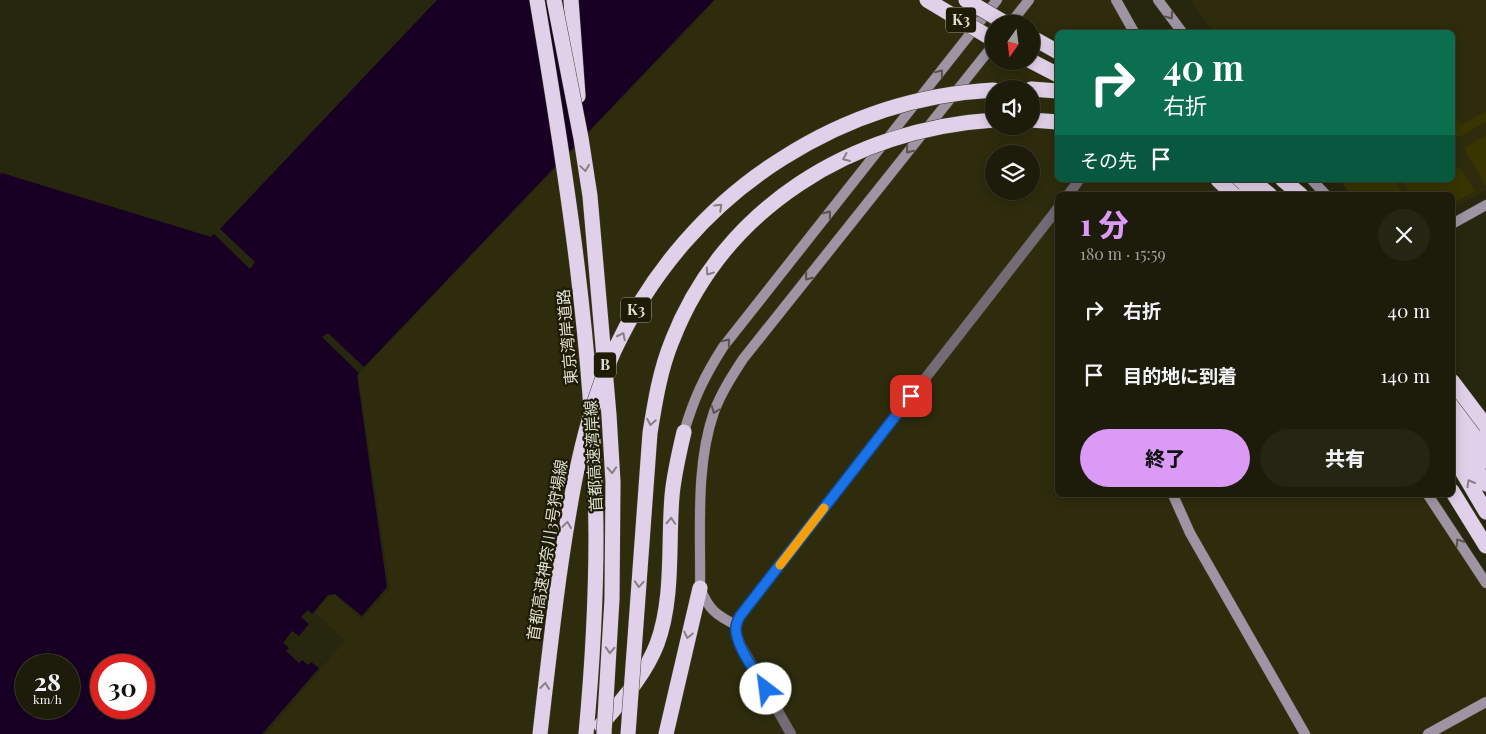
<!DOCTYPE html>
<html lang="ja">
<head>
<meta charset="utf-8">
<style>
	:root { --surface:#1d1c0b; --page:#252514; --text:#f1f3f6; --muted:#a0a19d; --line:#3b3a2c; --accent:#da9af6 }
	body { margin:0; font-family:"Playfair Display","Noto Sans JP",serif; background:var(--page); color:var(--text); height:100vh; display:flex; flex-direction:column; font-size:19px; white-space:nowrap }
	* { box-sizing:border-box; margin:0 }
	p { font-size:16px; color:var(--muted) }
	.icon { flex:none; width:28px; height:28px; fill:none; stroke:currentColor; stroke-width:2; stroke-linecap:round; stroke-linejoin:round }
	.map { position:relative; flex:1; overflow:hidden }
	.details { position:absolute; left:1055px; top:192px; width:400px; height:305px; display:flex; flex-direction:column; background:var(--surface); border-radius:8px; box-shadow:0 2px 12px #0003,0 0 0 1px var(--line) }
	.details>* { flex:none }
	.top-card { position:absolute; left:1055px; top:30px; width:400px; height:152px; border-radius:8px; box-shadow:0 2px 12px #0003,0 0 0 1px var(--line); background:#0b6e4f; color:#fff; overflow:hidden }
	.needle { width:32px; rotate:194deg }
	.fabs { position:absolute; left:985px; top:15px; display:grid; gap:10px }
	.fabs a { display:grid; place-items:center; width:55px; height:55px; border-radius:50%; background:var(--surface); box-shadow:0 2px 12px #0003,0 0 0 1px var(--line); font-size:25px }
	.speed { position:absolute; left:15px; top:654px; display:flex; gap:10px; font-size:25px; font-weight:700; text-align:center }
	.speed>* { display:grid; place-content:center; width:65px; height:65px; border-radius:50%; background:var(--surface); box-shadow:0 2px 12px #0003,0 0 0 1px var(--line); line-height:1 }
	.speed small { font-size:12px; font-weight:400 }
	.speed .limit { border:8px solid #d22; background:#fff; color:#111 }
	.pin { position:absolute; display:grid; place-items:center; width:42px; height:42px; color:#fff; margin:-21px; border-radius:10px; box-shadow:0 2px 8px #0006 }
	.me { position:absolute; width:55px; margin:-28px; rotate:330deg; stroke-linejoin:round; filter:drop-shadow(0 0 4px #0008) }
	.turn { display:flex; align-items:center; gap:18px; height:105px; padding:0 25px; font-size:22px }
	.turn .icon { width:65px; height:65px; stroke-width:2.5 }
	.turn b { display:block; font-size:35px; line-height:42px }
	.then { display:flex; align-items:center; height:48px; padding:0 25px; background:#0003; gap:10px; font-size:19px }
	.round { display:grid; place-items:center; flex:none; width:52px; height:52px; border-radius:26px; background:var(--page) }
	.headline { display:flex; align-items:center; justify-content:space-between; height:85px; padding:0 25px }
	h1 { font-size:30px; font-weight:800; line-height:38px; color:var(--accent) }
	.action { display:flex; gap:10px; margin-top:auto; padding:10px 25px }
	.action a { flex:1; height:58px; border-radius:30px; background:var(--accent); color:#111; font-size:20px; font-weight:800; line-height:58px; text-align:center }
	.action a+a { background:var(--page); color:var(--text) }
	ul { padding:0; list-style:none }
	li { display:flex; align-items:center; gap:15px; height:65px; padding:0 25px }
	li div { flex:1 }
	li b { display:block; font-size:19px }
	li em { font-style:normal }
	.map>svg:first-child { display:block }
</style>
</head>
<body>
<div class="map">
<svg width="1486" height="734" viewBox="0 0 1486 734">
	<rect width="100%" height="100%" fill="#27260f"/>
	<path fill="#2e2c0d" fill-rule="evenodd" d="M716 0H1118L1138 32H1058V180H1229L1239 195H1058V495H1428L1486 587V734H266L345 640 315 613 329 596 335 595 362 619 390 588 358 375ZM994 24H1031V61H994ZM994 89H1031V126H994ZM994 154H1031V191H994Z
		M1190 0H1486V190L1453 209 1452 195H1349L1341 180H1452V32H1213Z"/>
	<path fill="#383500" d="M1486 111V122L1461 136 1457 137C1451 134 1452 127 1453 120L1457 118 1462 125Z
		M1486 135V186L1464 148Z
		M1453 165 1462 170 1475 191 1453 204 1452 195H1410L1401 180H1452Z
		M1341 180H1395L1404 195H1350Z"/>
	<path fill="#180024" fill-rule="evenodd" d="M437 0H714L364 367 328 333 322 337 359 373 357 375 387 587 362 616 335 594 328 595 312 614 308 610 301 617 309 624 299 636 292 631 283 643 289 648 286 651 299 663 302 660 308 665 311 662 319 668 262 734H0V175L2 173 211 237 214 234 250 269 255 262 220 229ZM26 665H69V708H26ZM101 665H144V708H101Z"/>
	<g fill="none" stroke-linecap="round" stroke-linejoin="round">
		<defs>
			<path id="street" d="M1068 195 1079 180
				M791 734 740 644C735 633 735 627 740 616L1058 208"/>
			<path id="secondary" d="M1116 0 1134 32
				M1158 0 1182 32
				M1010 24 1029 0
				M1312 180 1326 195
				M1452 224 1486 205
				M684 432C694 398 704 377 723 347L997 0
				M1173 495 1190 533 1305 734
				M1428 495 1486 583
				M736 625C716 615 709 610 700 588 701 532 695 466 714 412 721 393 732 376 743 359L994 44
				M1428 734 1486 702"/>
			<path id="highway" d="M537 0C567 178 595 357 596 537 596 603 592 669 586 734
				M571 0 578 96
				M1031 37 1058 52
				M1031 61 1058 75
				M1031 89 1058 91
				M1031 120 1058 122
				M1227 180 1249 195
				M1252 180 1270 195
				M1283 180 1301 195
				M1452 403 1486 461
				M1471 415 1486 440
				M1452 430 1486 484
				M1452 454 1486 512
				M1452 491 1486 546
				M601 725C622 700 645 675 657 644 674 598 668 544 672 496 674 474 679 453 684 432
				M666 734 700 588"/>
		</defs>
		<use href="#street" stroke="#44442e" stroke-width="11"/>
		<use href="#secondary" stroke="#44442e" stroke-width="11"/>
		<use href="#highway" stroke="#44442e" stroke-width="16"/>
		<use href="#street" stroke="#736c76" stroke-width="10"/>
		<use href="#secondary" stroke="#9f94a4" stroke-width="10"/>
		<use href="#highway" stroke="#e1d0e9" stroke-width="15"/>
		<defs>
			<path id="highway-bridge" d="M554 0 581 138 590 196 609 415 613 482 612 599 604 734
				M927 0 994 40
				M966 0 1007 24
				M1218 180 1234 195
				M1452 381 1486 426
				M540 734C546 682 552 629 559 577 570 500 582 422 614 351 651 272 709 204 783 158 846 118 918 94 994 90
				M628 734 650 433C655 402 660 370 672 341 724 207 853 129 994 120"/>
		</defs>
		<use href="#highway-bridge" stroke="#44442e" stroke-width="16" stroke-linecap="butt"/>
		<use href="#highway-bridge" stroke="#e1d0e9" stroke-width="15"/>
	</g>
	<defs><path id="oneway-chevron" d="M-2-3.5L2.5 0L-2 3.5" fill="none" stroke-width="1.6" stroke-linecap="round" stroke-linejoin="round" transform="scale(1.25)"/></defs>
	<g stroke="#58524d">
		<use href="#oneway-chevron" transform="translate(1170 16) rotate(54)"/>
		<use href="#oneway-chevron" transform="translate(940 73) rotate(-52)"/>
		<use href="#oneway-chevron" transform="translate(909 150) rotate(129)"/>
		<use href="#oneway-chevron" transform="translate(828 214) rotate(-52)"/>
		<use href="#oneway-chevron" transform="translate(808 277) rotate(129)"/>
		<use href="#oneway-chevron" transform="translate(727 342) rotate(-52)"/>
		<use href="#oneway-chevron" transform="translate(715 410) rotate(111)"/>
		<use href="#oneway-chevron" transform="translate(1459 542) rotate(-123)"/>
	</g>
	<g stroke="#897f83">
		<use href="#oneway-chevron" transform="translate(846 158) rotate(156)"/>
		<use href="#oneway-chevron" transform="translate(585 168) rotate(82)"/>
		<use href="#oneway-chevron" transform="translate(719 207) rotate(-44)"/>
		<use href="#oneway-chevron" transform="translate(709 272) rotate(125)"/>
		<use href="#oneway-chevron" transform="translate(622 336) rotate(-63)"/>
		<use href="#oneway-chevron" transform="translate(651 422) rotate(100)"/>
		<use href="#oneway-chevron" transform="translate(612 470) rotate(87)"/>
		<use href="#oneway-chevron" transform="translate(1470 483) rotate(-120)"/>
		<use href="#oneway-chevron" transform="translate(671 521) rotate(-87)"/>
		<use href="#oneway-chevron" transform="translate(567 525) rotate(-82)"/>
		<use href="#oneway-chevron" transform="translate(639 584) rotate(94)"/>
		<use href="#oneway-chevron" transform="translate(688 635) rotate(102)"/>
		<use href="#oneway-chevron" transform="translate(610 650) rotate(93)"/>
		<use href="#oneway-chevron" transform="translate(545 686) rotate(-83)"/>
	</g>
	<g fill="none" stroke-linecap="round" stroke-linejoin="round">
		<defs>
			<path id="route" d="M766 689C757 674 734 644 736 627 736 624 738 620 740 616L911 396"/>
		</defs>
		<use href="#route" stroke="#114b97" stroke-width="12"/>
		<use href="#route" stroke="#1a73e8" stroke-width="9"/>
		<path stroke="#f59e0b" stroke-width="9" d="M780 565 824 508"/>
	</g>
	<g text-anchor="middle" stroke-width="4.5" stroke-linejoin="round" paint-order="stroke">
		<g fill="#1e1c06" stroke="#a5a494" stroke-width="1">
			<rect x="946" y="7.5" width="30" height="25" rx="4"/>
			<rect x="621" y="297.5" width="30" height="25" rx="4"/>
			<rect x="594" y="352.5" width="22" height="25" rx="4"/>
		</g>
		<g font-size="15" font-weight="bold" fill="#dfdfd1">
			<text x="961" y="25">K3</text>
			<text x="636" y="315">K3</text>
			<text x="605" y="370">B</text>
		</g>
		<g font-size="16" fill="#dfdfd1" stroke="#1e1c06">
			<text transform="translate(567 337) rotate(-95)" y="6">東京湾岸道路</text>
			<text transform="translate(593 456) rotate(-93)" y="6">首都高速湾岸線</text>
			<text transform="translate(547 550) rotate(-81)" y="6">首都高速神奈川3号狩場線</text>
		</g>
	</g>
</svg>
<div class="fabs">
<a><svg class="needle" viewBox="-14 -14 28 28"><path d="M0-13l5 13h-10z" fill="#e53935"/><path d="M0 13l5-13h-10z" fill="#a0a19d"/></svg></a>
<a><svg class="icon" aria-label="sound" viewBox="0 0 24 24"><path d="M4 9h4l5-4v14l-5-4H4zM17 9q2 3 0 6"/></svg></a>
<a><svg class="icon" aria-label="layers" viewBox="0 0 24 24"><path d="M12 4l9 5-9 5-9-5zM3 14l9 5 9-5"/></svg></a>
</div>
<div class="speed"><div>28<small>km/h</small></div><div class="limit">30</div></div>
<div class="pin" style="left:911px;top:396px;background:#d93025"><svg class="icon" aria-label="arrive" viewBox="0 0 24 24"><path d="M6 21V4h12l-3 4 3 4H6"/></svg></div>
<svg class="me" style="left:766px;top:689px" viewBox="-20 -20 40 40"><circle r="19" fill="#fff"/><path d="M0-13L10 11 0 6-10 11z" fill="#1a73e8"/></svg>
<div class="top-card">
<div class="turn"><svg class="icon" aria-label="right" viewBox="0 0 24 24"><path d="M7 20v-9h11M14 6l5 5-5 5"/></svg><div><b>40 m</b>右折</div></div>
<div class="then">その先<svg class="icon" aria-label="arrive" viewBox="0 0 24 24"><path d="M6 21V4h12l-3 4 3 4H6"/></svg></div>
</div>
<section class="details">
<div class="headline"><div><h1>1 分</h1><p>180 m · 15:59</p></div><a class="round"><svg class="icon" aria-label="close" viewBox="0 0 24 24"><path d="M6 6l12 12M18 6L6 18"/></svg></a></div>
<ul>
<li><svg class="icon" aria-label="right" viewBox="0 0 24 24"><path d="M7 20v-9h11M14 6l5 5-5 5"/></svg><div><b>右折</b></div><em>40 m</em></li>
<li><svg class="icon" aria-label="arrive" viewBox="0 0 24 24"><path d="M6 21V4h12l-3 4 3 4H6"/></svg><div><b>目的地に到着</b></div><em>140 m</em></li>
</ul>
<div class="action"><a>終了</a><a>共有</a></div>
</section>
</div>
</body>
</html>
